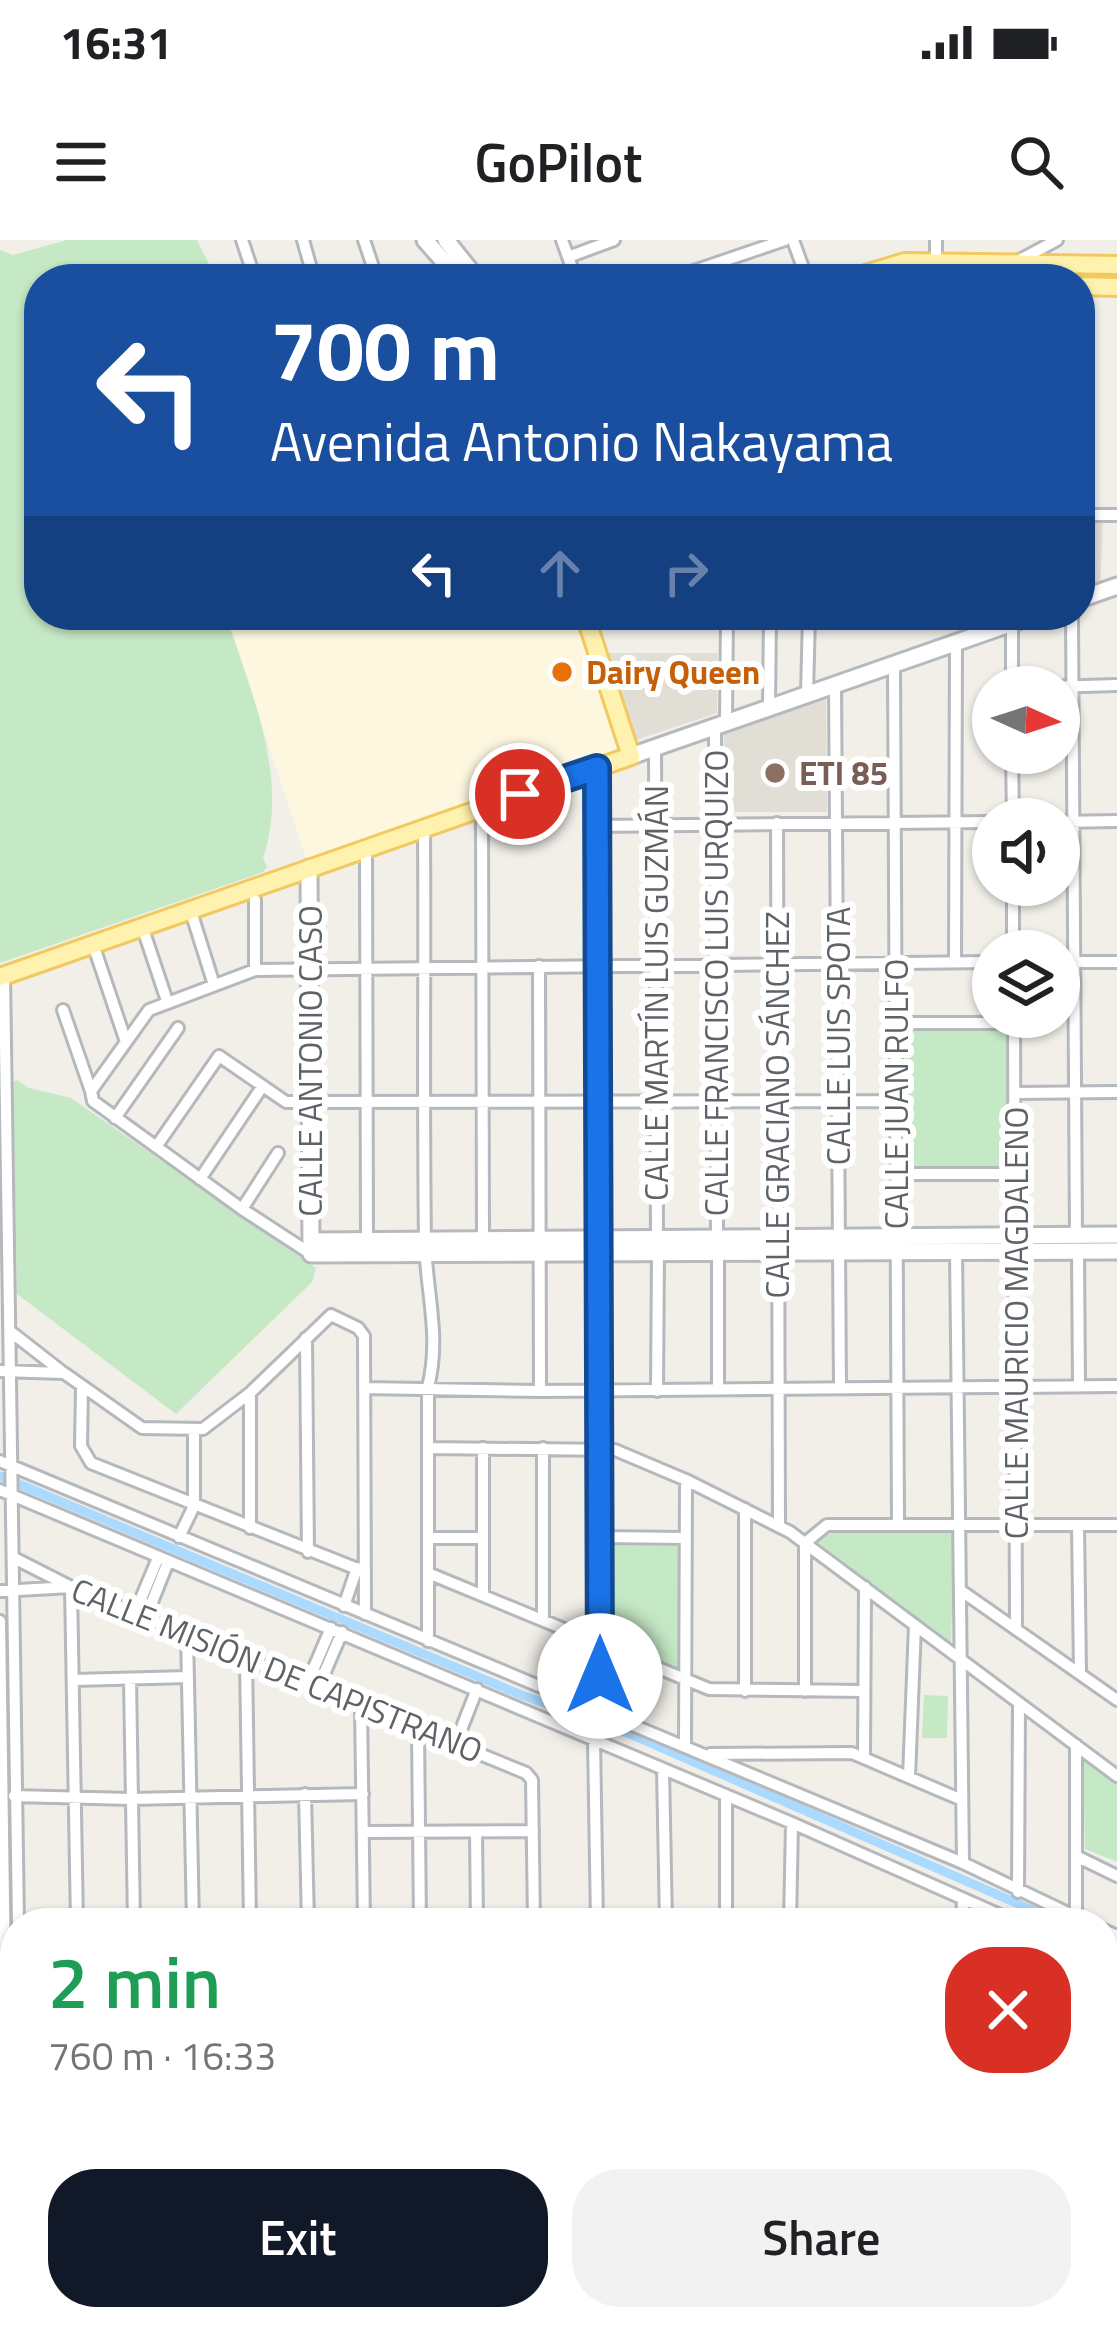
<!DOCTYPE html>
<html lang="en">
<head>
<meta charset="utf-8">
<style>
	:root { --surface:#fff; --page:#f2f2f2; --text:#202124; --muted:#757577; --accent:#111827 }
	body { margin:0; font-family:"Titillium Web",sans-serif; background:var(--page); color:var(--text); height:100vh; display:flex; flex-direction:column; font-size:45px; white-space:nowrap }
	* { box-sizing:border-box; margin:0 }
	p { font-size:39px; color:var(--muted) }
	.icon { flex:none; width:66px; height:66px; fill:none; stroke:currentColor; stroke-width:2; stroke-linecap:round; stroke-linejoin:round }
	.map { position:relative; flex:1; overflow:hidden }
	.sheet { position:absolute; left:0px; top:1668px; width:1119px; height:423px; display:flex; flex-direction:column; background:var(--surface); border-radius:48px 48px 0 0; box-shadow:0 3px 9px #0004 }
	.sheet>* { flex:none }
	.hud { position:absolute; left:24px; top:24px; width:1071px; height:366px; border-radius:48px; box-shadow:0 3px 9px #0004; background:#1a4fa0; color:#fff; overflow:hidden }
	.needle { width:78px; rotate:93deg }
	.controls { position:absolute; left:972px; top:426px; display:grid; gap:24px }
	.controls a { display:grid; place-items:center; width:108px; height:108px; border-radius:50%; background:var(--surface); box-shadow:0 3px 9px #0004; font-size:60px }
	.pin { position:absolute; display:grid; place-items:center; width:102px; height:102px; color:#fff; margin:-51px; border:6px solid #fff; border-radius:50%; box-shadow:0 3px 12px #0007 }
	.me { position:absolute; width:132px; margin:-66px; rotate:0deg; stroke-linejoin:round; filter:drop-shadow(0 0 9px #0008) }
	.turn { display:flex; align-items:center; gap:42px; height:252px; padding:0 48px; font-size:54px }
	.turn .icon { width:156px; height:156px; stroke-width:2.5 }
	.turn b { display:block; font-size:84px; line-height:102px }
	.lanes { display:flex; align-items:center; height:114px; padding:0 48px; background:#0003; justify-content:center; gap:60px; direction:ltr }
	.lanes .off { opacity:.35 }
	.round { display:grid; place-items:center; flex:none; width:126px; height:126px; border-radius:48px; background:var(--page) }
	.head { display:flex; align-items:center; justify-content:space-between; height:204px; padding:0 48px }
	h1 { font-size:72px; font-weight:600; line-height:90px; color:#1e9e55 }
	.button { display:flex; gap:24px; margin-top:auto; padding:24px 48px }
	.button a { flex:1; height:138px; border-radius:48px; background:var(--accent); color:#fff; font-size:48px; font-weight:600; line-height:138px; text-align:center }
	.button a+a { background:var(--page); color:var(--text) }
	.status { display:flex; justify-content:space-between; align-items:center; height:84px; padding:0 60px; background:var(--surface); direction:ltr }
	.status svg { height:33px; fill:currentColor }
	header { display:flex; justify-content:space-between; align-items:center; height:156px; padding:0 48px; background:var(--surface); font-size:54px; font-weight:600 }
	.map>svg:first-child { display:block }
</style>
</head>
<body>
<div class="status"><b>16:31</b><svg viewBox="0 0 49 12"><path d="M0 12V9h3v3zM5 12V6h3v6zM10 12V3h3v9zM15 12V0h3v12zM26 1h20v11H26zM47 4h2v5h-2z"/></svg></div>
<header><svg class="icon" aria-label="menu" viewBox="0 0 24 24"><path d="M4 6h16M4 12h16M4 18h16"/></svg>GoPilot<svg class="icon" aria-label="search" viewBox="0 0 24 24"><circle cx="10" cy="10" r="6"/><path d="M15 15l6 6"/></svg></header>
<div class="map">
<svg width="1117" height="2089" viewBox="0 0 1117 2089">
	<rect width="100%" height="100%" fill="#f1efe8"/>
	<path fill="#fef7e0" d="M226 375H586L631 516 309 628Z"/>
	<path fill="#e1ded6" d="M1080 280H1103L1100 347 1080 353Z
		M608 413H718L717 473 636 500Z
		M826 456 827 572H724V494Z"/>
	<path fill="#c5e8c5" d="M67 0H197L216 39H39V375H226C251 453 290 538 263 618L267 627 263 632 0 723V10L13 15Z
		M1011 786 1012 928 903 929V787Z
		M17 840 29 848 71 858 316 1028 312 1042 176 1174 17 1054 13 842Z
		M954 1291 951 1404 816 1301 834 1292Z
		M603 1305 681 1306 679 1438 604 1403Z
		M924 1455 948 1456 947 1498H922Z
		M1083 1514 1117 1539V1622L1085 1609Z"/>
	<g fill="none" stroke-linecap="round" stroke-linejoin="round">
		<path stroke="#aadaff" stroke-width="9" d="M0 1236 519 1454 625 1492 1062 1683
			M1104 1701 1117 1707"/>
		<defs>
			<path id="street" d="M242 0 255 39
				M303 0 314 39
				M364 0 377 39
				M562 0 576 39
				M793 0 807 39
				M568 17 614 0
				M936 21V0
				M1016 22 1057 0
				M426 39 452 30
				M670 39 785 0
				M1080 275H1117
				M1072 375 1076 995
				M1012 383V447
				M894 424 898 1283
				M835 445 840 1148
				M1050 447 1117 445
				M807 454 809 375
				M769 468 770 375
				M726 482 727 375
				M715 486 717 999
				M655 507 657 1000
				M1012 513 1013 579
				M597 528 595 586 993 582
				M482 566 483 1001
				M1059 582 1117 581
				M777 583 779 1285
				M595 586 599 1469
				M424 587C425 725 423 863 425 1001 426 1052 441 1096 428 1147V1401
				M366 607 367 1001
				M1013 645V711
				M255 660V730
				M193 678 214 745
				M145 695 167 761
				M96 713 126 802
				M955 722 956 403
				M1059 722H1117
				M539 726 540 1151
				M4 735 18 1683
				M63 770 91 851
				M1014 777 1016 1389
				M896 783H1014
				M1015 853 1117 852
				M115 878 178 788
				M156 907 219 816 286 862 896 861
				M897 934H1016
				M200 939 262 847
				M242 969 278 913
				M956 1011 963 1623
				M1078 1011 1079 1146
				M718 1012V1147
				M311 1014 242 969 93 861 91 851 149 770 255 730 993 722
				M11 1092 61 1131
				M306 1098 308 1312
				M0 1131 64 1133 142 1188 203 1189 250 1153 331 1075 358 1088 364 1096 365 1374
				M82 1147 81 1206 91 1223 365 1332
				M364 1148 540 1151 1117 1146
				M657 1151 658 1013
				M250 1154V1288
				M428 1208 615 1210 686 1240 790 1292 1117 1536
				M0 1221 963 1623 1089 1683
				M0 1250 792 1583 1018 1683
				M745 1269V1451
				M1078 1285 1080 1433
				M179 1297 194 1266V1190
				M600 1297 686 1298
				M428 1298H483
				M14 1318 71 1347 526 1533 532 1540 534 1683
				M428 1333 709 1449 864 1451
				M960 1350 1117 1460
				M0 1351 71 1347 77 1683
				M483 1355V1208
				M344 1366 357 1328
				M135 1373 158 1318
				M146 1377 168 1322
				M543 1380V1208
				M0 1381 5 1730 0 1844
				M187 1394 193 1683
				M246 1418 250 1683
				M130 1439 134 1683
				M74 1440 188 1437
				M307 1444 331 1388
				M318 1448 342 1392
				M805 1451V1303L827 1285H1117
				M361 1466 364 1683
				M418 1489 420 1683
				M594 1499 597 1683
				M455 1505 477 1449
				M1076 1505V1677
				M685 1506 686 1240
				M710 1514 852 1513 962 1560
				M864 1518 865 1347
				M663 1529 666 1683
				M909 1537 915 1385
				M305 1554 308 1683
				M726 1555V1683
				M14 1556 131 1559 363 1554
				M363 1592 533 1591
				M476 1592 477 1683
				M1076 1616 1117 1636
				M1018 1652 1019 1464
				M790 1683 792 1583
				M962 1683 963 1659
				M1104 1690 1117 1696
				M1104 1720 1117 1725
				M1104 1877H1117
				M0 1892 15 1833
				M0 1924 15 1929
				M1104 1938H1117
				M155 2076V2089
				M285 2076 292 2089
				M378 2076 394 2089
				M464 2076 476 2089
				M609 2076 610 2089
				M655 2076V2089
				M777 2076V2089
				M955 2076 993 2089
				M1024 2076V2089
				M55 2089V2076
				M182 2089 209 2076
				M309 2089 334 2076
				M421 2089 445 2076
				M509 2089 519 2076
				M580 2089 583 2076
				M717 2089 718 2076
				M841 2089 843 2076
				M1085 2089V2076"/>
			<path id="secondary" d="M425 0 459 39
				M446 0 477 39
				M1080 359 1117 346
				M631 516 1035 375
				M309 628 311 1014 1117 1011
				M311 1001 1117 995"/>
			<path id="primary" d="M849 39 905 22 1117 25
				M1080 46 1117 47
				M0 737 631 516 585 375"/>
		</defs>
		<use href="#street" stroke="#b5b8bc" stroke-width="16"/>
		<use href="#secondary" stroke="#b6babf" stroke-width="21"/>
		<use href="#primary" stroke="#f2c960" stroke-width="22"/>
		<use href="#street" stroke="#fff" stroke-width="10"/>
		<use href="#secondary" stroke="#fff" stroke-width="15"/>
		<use href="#primary" stroke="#fff2af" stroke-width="16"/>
	</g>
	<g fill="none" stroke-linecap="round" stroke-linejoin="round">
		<defs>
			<path id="route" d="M520 554 597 528 600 1436"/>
		</defs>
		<use href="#route" stroke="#114b97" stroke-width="30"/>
		<use href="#route" stroke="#1a73e8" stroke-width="21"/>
	</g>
	<circle fill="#e8710a" stroke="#fff" stroke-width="4.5" cx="562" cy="432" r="12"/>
	<circle fill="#8d6e63" stroke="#fff" stroke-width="4.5" cx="775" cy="533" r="12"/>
	<g text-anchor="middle" stroke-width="12" stroke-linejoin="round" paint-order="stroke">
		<g font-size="33" font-weight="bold" fill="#c56008" stroke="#fff" text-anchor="start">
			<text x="586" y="444">Dairy Queen</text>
		</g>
		<g font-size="33" font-weight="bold" fill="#785e54" stroke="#fff" text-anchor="start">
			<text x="799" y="545">ETI 85</text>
		</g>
		<g font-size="33" fill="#5f6368" stroke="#fff">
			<text transform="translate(716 743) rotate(-90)" y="12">CALLE FRANCISCO LUIS URQUIZO</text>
			<text transform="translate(656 753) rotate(-90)" y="12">CALLE MARTÍN LUIS GUZMÁN</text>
			<text transform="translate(838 796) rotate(-90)" y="12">CALLE LUIS SPOTA</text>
			<text transform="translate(310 821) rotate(-90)" y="12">CALLE ANTONIO CASO</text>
			<text transform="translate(896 854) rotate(-90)" y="12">CALLE JUAN RULFO</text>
			<text transform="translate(777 865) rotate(-90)" y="12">CALLE GRACIANO SÁNCHEZ</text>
			<text transform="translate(1016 1083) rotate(-90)" y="12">CALLE MAURICIO MAGDALENO</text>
			<text transform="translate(277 1430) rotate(22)" y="12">CALLE MISIÓN DE CAPISTRANO</text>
		</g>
	</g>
</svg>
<div class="controls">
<a><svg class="needle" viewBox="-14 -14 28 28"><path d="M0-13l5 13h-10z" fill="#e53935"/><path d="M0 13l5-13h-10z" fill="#757577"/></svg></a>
<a><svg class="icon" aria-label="sound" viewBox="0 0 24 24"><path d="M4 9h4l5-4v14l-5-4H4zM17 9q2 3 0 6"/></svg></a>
<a><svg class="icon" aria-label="layers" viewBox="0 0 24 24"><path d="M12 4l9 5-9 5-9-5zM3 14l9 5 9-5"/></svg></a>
</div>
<div class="pin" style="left:520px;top:554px;background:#d93025"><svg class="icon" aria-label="arrive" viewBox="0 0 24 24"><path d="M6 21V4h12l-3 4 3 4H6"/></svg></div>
<svg class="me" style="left:600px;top:1436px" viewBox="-20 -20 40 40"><circle r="19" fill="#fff"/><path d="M0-13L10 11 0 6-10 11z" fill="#1a73e8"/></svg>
<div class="hud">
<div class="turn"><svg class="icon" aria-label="left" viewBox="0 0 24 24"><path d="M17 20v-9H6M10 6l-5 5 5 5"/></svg><div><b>700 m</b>Avenida Antonio Nakayama</div></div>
<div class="lanes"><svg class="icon" aria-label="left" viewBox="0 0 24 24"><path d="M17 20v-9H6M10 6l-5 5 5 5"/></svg><svg class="icon off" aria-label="ahead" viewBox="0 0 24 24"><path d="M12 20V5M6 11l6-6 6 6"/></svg><svg class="icon off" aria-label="right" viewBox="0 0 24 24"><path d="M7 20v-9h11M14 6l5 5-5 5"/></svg></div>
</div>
<section class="sheet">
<div class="head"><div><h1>2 min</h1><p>760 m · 16:33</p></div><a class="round" style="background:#d93025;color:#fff"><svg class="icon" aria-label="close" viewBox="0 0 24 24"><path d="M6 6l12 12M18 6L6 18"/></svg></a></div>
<div class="button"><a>Exit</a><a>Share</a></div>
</section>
</div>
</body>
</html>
